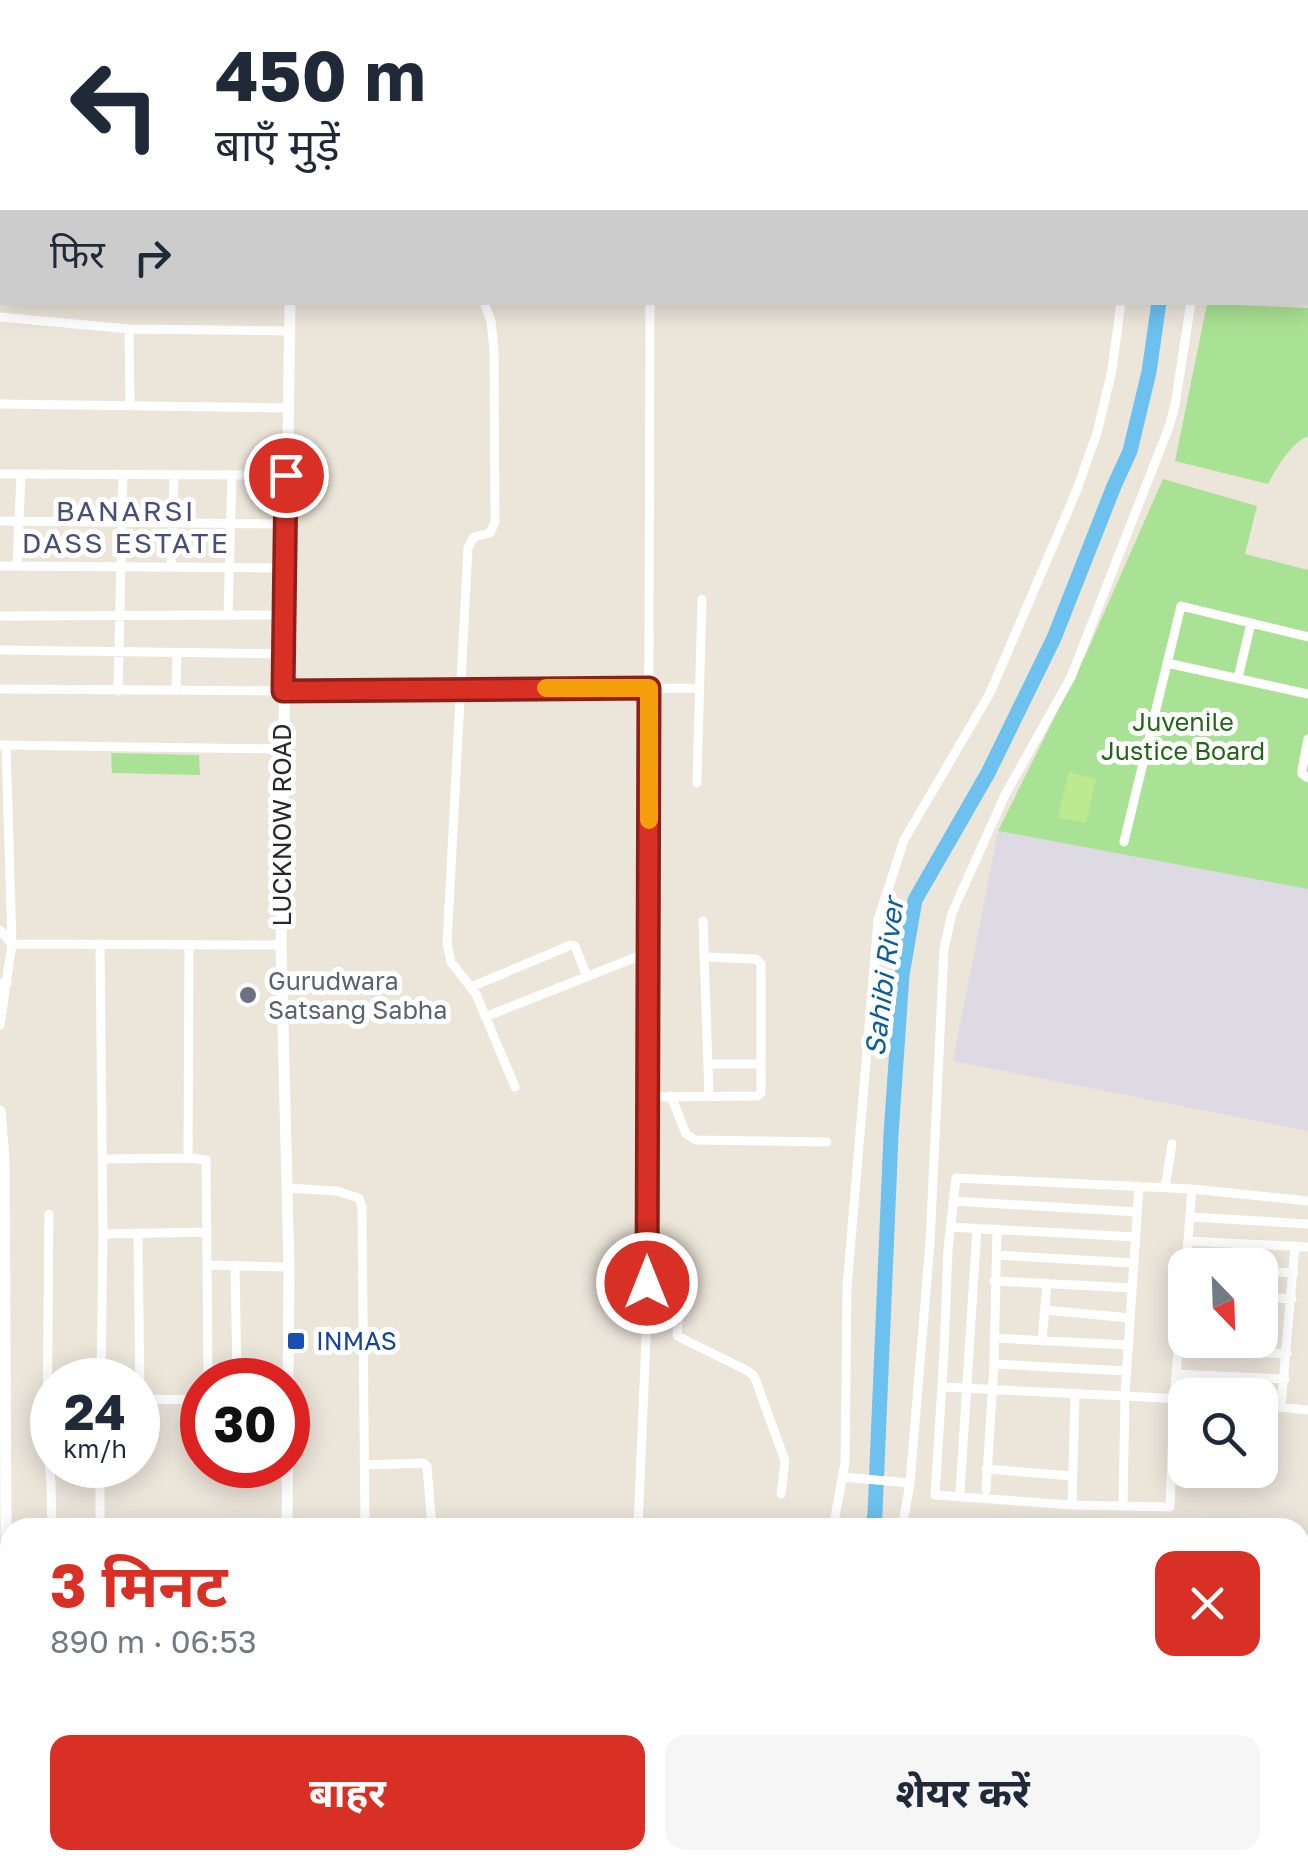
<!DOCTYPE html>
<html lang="hi">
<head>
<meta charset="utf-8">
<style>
	:root { --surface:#fff; --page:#f6f6f7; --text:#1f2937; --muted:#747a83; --accent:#d93025 }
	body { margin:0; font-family:"Golos Text","Noto Sans Devanagari",sans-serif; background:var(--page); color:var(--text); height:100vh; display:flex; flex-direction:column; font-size:38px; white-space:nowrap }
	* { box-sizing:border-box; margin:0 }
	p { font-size:32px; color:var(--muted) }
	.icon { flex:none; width:55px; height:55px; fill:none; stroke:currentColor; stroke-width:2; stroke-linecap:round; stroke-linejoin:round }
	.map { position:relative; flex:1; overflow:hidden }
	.side { position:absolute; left:0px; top:1518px; width:1310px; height:352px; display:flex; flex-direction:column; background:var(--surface); border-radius:30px 30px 0 0; box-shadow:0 5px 25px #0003 }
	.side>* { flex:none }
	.top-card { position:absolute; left:0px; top:0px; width:1310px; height:305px; box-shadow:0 5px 25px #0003; background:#fff; color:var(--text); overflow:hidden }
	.needle { width:65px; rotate:157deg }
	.controls { position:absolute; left:1168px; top:1248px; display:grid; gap:20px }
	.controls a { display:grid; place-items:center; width:110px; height:110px; border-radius:20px; background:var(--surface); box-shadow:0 5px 25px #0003; font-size:50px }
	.speed { position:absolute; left:30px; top:1358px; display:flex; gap:20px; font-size:50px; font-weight:700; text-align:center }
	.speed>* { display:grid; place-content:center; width:130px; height:130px; border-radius:50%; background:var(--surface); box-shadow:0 5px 25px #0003; line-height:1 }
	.speed small { font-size:25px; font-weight:400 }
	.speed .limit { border:15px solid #d22; background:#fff; color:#111 }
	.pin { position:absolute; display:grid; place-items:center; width:85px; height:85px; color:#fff; margin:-42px; border:5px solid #fff; border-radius:50%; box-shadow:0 2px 10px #0007 }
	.me { position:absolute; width:110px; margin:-55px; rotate:0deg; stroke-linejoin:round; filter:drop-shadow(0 0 8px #0008) }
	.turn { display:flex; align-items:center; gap:35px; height:210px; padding:0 50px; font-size:45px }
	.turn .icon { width:130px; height:130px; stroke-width:2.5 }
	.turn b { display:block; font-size:70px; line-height:85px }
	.then { display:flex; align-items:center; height:95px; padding:0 50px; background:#0003; gap:20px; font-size:38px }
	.round { display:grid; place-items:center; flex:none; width:105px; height:105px; border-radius:20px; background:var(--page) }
	.summary { display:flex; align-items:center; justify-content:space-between; height:170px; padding:0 50px }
	h1 { font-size:60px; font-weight:700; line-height:75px; color:var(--accent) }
	.action { display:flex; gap:20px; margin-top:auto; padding:20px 50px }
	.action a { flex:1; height:115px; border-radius:20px; background:var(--accent); color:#fff; font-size:40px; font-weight:700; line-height:115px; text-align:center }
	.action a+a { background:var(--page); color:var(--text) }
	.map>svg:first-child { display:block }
</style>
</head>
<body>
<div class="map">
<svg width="1308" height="1869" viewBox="0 0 1308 1869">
	<rect width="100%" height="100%" fill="#ebe5da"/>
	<path fill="#dedae3" d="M998 831 1308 889V1131L953 1061Z"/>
	<path fill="#aae295" d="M1207 304 1308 308V436C1290 444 1278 466 1268 484L1175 461Z
		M1163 479 1257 506 1245 554 1308 570V889L998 831 1086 654Z
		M111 753 199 755 200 775 112 773Z"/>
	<path fill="#bde991" d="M1069 772 1096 779 1086 823 1058 817Z"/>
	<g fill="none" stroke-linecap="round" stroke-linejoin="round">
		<path stroke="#6cc1ee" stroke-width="15" d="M1204 2 1205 0
			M872 1528 875 1514 891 1134 902 975 915 900 988 773 1054 638 1114 486 1130 451 1149 372 1159 302
			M769 1869 775 1860"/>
		<path stroke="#fff" stroke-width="9" d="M1247 0V2
			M588 2 589 0
			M651 2V0
			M1153 2V0
			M0 164H2
			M484 302 491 321 494 350 495 522 490 533 474 537 468 548 447 944 451 962 476 994 515 1087
			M0 317 129 329 289 331
			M129 329 130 406
			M0 404 288 408
			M0 474 286 475
			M0 521 286 524
			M0 566 285 568
			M17 566 21 474
			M171 567 174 475
			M228 615 232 475
			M0 616 284 615
			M0 650 283 654
			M1167 663 1308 694
			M1238 678 1251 623
			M0 689 283 691 699 688
			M118 691 123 475
			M176 691 177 653
			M1308 739 1302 770V774L1308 778
			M0 745 282 749
			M697 783 702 599
			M1124 842 1181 606 1308 637
			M703 921 709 1095
			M0 930 12 944 281 945
			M100 944 103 1234 101 1380
			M471 987 571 945 575 946 587 977
			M485 1017 649 952
			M0 1025 12 944 6 745
			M708 1064H760
			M671 1096 686 1134 696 1140 827 1142
			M648 1097 757 1096 761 1093V964L756 959 704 957
			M188 1158 189 945
			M102 1159 188 1158 206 1160 208 1380
			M287 1188 337 1191 359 1198 362 1207 365 1528
			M1165 1188 1172 1144
			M953 1201 1137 1212
			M49 1214 47 1436 51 1483 52 1528
			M1190 1217 1308 1224
			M950 1227 1136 1237
			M138 1233 140 1399
			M103 1234 207 1232
			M1188 1241 1308 1247
			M996 1255 1134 1263
			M207 1265 289 1267
			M1186 1265 1192 1189
			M235 1266 237 1380
			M1185 1271 1174 1398 1170 1507 1072 1505 935 1495 944 1352 948 1249 956 1178 1192 1189 1308 1201
			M1260 1271 1294 1273
			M994 1281 1132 1288
			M680 1293 677 1336 746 1370 753 1375 756 1381 785 1461 781 1494
			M1260 1297 1292 1299
			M1045 1310 1130 1318
			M647 1315 677 1313
			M994 1338 1129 1345
			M1042 1341 1047 1283
			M1178 1348 1287 1354
			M994 1364 1127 1371
			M1176 1374 1285 1379
			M942 1387 1185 1399
			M138 1399 202 1400
			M1260 1405 1308 1410
			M1281 1407 1295 1246
			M100 1465V1528
			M364 1465 423 1463 427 1466 432 1528
			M986 1469 1073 1476
			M842 1477 910 1483
			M986 1490 994 1364 997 1229
			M960 1492 977 1228
			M1072 1505 1075 1393
			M1123 1506 1125 1395 1139 1186
			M638 1528 647 1315 650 302
			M833 1528 845 1463 847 1287 878 920 904 840 990 693 1076 492 1097 433 1112 370 1121 302
			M902 1528 910 1483 930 1243 944 949 952 913 1005 795 1071 677 1169 427 1175 405 1191 302
			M850 1860 851 1869
			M70 1869V1860
			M186 1869V1860H234
			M517 1869 552 1860
			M709 1869 718 1860
			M967 1869 968 1860"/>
		<path stroke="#fff" stroke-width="11" d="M293 2V0
			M0 986 6 983
			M0 1111 4 1159 8 1869
			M287 1528 289 1267 281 945 290 302
			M285 1869V1860"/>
	</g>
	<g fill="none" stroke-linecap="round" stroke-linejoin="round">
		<defs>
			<path id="route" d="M286 475 283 691 649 688 647 1283"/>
		</defs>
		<use href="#route" stroke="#8d1f18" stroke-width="25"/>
		<use href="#route" stroke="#d93025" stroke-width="18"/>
		<path stroke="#f59e0b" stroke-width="18" d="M546 688H649V820"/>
	</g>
	<circle fill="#6b7280" stroke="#fff" stroke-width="4" cx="248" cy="995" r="10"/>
	<rect fill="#1a4fb4" stroke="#fff" stroke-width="4" x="286" y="1331" width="20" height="20" rx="5"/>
	<g text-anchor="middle" stroke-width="10" stroke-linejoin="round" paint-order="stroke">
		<g font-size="25" fill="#236419" stroke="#fff">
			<text x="1183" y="731">Juvenile<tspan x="1183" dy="29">Justice Board</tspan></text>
		</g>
		<g font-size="25" fill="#282828" stroke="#fff">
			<text transform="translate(282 825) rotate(-90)" y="9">LUCKNOW ROAD</text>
		</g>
		<g font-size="25" fill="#5b616d" stroke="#fff" text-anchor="start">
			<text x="268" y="990">Gurudwara<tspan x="268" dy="29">Satsang Sabha</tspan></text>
		</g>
		<g font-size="25" fill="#164399" stroke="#fff" text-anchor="start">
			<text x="316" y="1350">INMAS</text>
		</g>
		<g font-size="28" letter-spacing="2.5" fill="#494e78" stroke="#fff">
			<text x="126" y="521">BANARSI<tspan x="126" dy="32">DASS ESTATE</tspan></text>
		</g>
		<g font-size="28" font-style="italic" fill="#0d5d97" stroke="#fff">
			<text transform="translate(884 977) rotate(-83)" y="10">Sahibi River</text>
		</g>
	</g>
</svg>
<div class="controls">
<a><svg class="needle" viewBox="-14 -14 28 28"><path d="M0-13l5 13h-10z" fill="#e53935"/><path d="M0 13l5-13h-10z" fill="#747a83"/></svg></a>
<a><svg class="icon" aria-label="search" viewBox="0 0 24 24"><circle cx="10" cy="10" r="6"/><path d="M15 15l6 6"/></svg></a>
</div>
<div class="speed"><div>24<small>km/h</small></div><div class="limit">30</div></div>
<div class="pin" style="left:286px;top:475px;background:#d93025"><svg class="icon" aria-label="arrive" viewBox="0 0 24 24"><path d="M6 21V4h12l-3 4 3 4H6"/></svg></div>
<svg class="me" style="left:647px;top:1283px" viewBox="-20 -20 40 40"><circle r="17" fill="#d93025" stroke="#fff" stroke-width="3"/><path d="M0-11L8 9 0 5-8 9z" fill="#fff"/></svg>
<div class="top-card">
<div class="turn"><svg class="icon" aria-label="left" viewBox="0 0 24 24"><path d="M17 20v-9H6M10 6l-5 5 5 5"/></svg><div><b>450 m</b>बाएँ मुड़ें</div></div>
<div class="then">फिर<svg class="icon" aria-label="right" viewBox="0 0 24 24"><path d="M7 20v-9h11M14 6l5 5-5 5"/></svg></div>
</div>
<section class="side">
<div class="summary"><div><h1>3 मिनट</h1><p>890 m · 06:53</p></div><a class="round" style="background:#d93025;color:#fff"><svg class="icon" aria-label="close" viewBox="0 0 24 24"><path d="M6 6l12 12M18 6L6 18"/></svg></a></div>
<div class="action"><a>बाहर</a><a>शेयर करें</a></div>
</section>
</div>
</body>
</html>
